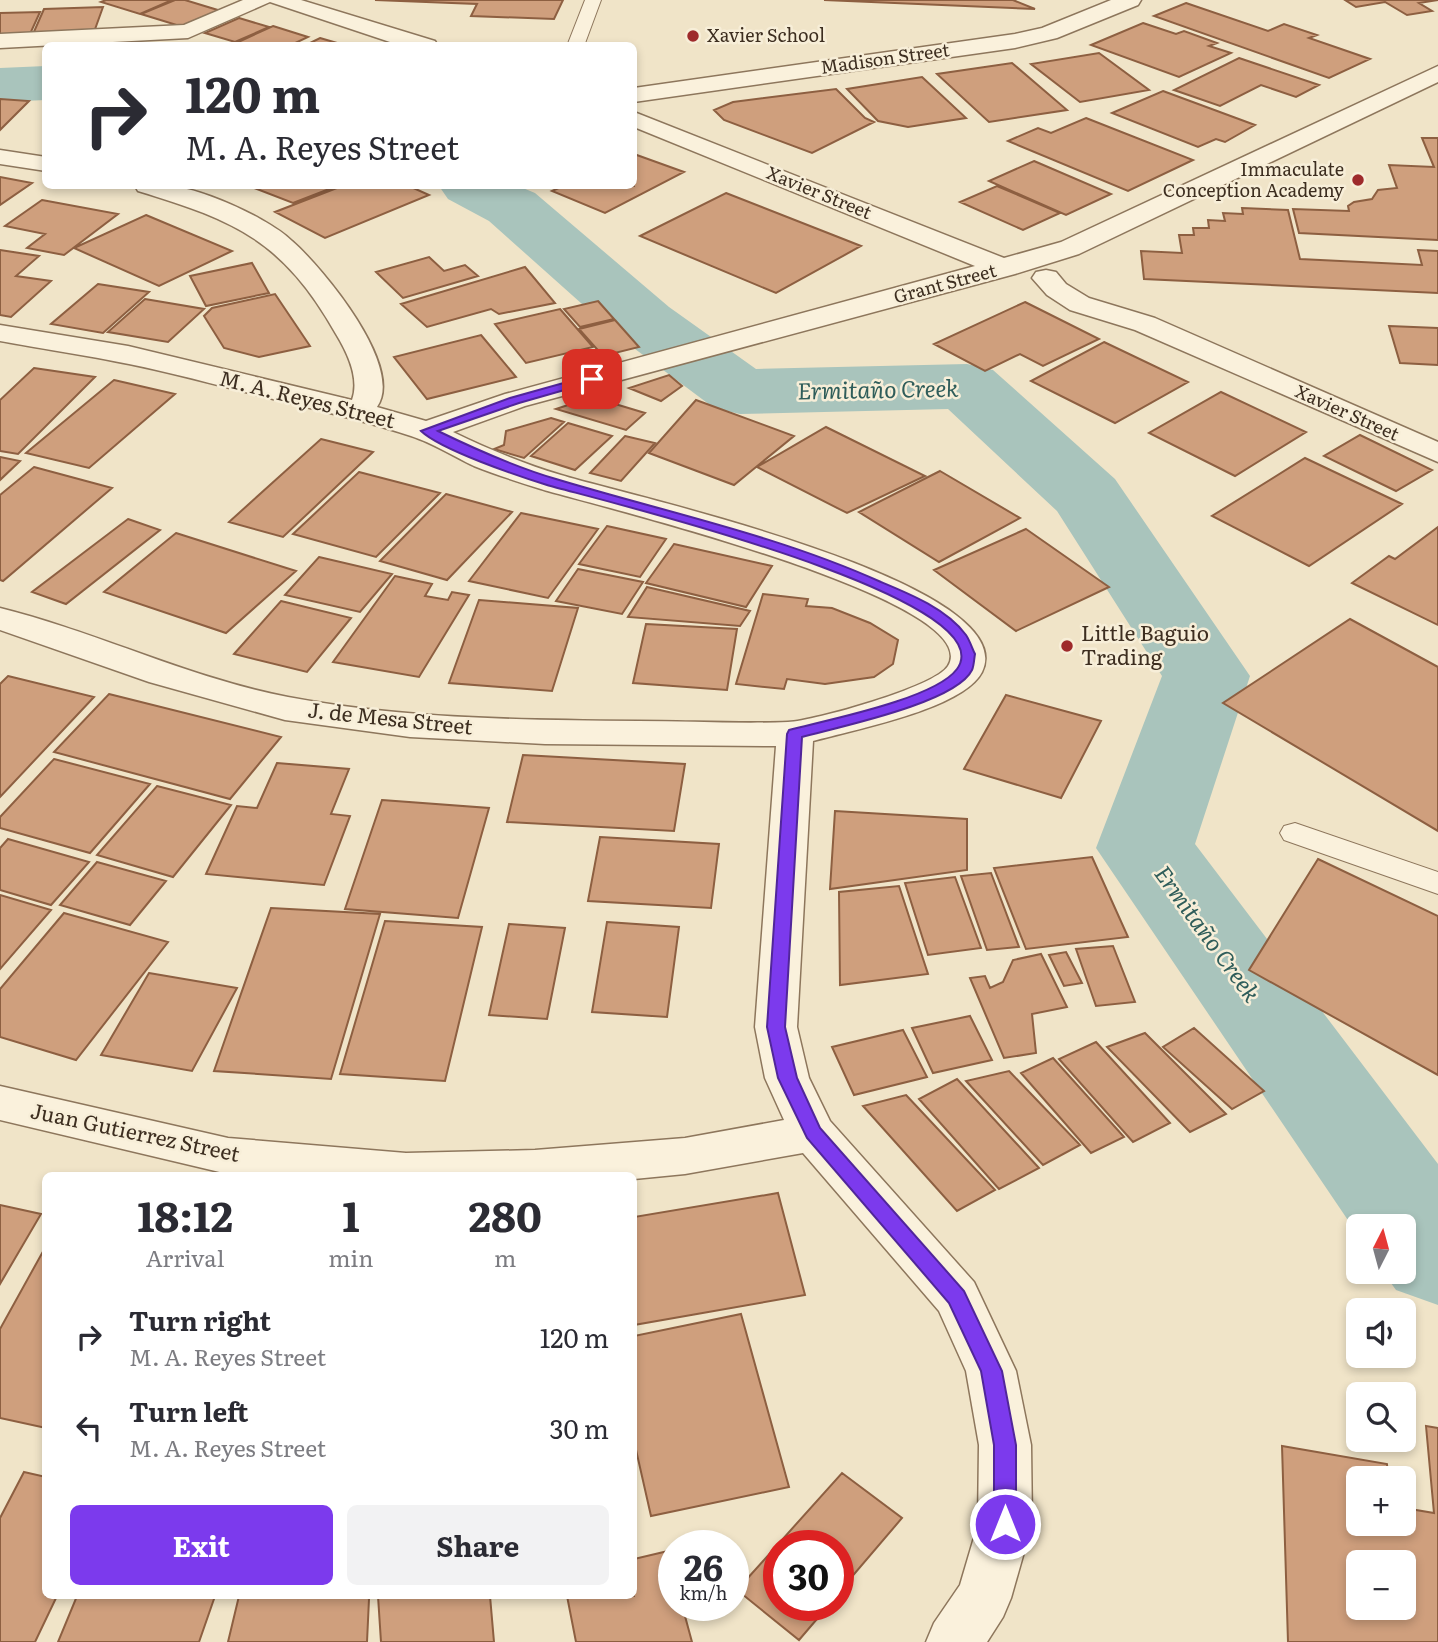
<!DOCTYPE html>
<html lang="en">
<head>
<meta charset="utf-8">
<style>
	:root { --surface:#fff; --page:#f2f2f3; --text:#2b2b33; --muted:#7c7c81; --accent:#7c3aed }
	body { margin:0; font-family:Literata,serif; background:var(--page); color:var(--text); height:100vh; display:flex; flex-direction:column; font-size:26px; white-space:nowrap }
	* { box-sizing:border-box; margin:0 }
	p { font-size:23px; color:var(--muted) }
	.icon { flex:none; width:38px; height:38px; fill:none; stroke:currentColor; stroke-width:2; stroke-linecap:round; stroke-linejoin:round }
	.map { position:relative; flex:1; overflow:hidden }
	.drawer { position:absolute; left:42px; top:1172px; width:595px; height:427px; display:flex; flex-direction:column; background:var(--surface); border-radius:10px; box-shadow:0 4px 10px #0003 }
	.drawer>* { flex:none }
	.top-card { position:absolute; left:42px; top:42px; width:595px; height:147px; border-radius:10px; box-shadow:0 4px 10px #0003; background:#fff; color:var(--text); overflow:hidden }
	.needle { width:46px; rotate:6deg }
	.controls { position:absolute; left:1346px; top:1214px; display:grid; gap:14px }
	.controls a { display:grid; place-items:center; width:70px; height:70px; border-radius:10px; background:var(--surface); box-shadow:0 4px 10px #0003; font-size:35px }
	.speed { position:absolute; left:658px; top:1530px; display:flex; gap:14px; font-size:35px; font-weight:700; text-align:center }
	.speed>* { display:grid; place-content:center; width:91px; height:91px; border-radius:50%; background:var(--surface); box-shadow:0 4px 10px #0003; line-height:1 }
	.speed small { font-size:18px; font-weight:400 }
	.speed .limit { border:10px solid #d22; background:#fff; color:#111 }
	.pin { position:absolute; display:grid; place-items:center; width:60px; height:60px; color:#fff; margin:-30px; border-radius:14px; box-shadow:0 4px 10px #0006 }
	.me { position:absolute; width:77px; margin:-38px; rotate:0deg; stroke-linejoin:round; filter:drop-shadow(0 0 5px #0008) }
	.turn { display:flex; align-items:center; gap:24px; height:147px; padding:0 28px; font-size:32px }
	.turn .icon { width:91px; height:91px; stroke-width:2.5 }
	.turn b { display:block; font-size:49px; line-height:60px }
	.eta { display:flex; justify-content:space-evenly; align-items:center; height:119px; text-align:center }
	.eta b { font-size:42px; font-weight:700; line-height:49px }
	.action { display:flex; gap:14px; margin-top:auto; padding:14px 28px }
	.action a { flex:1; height:80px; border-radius:10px; background:var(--accent); color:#fff; font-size:28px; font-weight:700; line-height:80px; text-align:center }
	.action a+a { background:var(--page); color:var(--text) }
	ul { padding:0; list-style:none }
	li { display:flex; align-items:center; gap:21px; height:91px; padding:0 28px }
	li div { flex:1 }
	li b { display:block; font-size:26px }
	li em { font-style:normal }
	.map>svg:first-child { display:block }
</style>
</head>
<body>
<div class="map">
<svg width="1438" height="1642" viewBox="0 0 1438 1642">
	<rect width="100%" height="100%" fill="#f0e4c8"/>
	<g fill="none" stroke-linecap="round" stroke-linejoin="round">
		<path fill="#a9c4bc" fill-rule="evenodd" d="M46 66V100L0 102V68Z
			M439 186H518L535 193 669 307 756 369 967 364 993 370 1115 479 1250 676 1195 844 1438 1164V1305L1396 1290 1383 1272H1404V1227H1358V1235L1096 848 1162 676 1057 511 948 409 740 414 714 408 619 337 489 221 448 199Z"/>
	</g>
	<path fill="#cf9f7d" stroke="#8d5f41" stroke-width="2" fill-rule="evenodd" d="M106 0H172L140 14 101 2Z
		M175 0H185L221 11 183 27 141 14Z
		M375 0H563L554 19 471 16 477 4Z
		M824 0H1013L1035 9Z
		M1345 0H1438L1419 3 1432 11 1407 15 1385 2 1356 7Z
		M1186 3 1268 31 1284 24 1317 35 1309 38 1370 59 1329 78 1154 16Z
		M103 7 94 32 33 34 44 9Z
		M40 12 30 34 0 35V13Z
		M239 18 269 27 235 42 205 33Z
		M1143 23 1176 34 1184 31 1217 43 1209 46 1231 53 1179 77 1091 45Z
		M273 26 308 37 289 46H245L236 43Z
		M320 38 344 45 304 46Z
		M1099 53 1149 90 1080 102 1031 64Z
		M1239 58 1319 85 1296 97 1261 85 1220 106 1174 90Z
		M1012 63 1067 110 989 122 937 74Z
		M922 77 966 118 908 127 878 121 847 89Z
		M836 89 865 118 874 122 812 153 724 120 714 110 733 102Z
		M1163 91 1255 125 1225 142 1216 139 1198 147 1112 113Z
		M0 99 29 101 0 130Z
		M1086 118 1193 160 1128 191 1008 141 1038 128 1051 133Z
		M1422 138H1438V240L1299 233 1293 209 1349 211 1348 206 1354 202 1372 199 1378 190 1397 188 1389 165 1434 167Z
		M634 154 684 172 605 213 552 191 563 186H634Z
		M1034 161 1111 194 1066 215 989 181Z
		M0 177 32 183 0 205Z
		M249 186H337L293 203Z
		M342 186H409L429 195 325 238 275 212Z
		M997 186 1060 213 1023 230 960 202Z
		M726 193 861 246 776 293 640 236Z
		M42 200 118 214 64 255 27 248 45 234 5 226Z
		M1242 208 1288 210 1300 259 1422 265 1418 250 1438 251V293L1144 279 1141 251 1182 253 1179 235H1194L1193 228H1209L1208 220 1225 221 1223 213 1243 214Z
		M146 215 232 251 159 286 74 248Z
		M0 250 39 256 16 276 51 281 11 317 0 315Z
		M429 257 444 271 465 265 478 276 403 298 376 272Z
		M252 263 269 293 206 306 190 276Z
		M525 267 555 303 499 314 491 309 427 327 401 304Z
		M98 284 149 292 103 333 51 324Z
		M275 294 310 346 259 357 224 348 204 316 212 308Z
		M145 299 204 309 168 342 108 332Z
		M598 301 614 319 580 327 564 309Z
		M1025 302 1099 339 1043 366 1020 354 985 371 934 344Z
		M560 309 593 347 526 363 495 324Z
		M615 320 639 347 603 356 579 329Z
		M1389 326 1438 328V365L1400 363Z
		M481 335 516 377 427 399 394 357Z
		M1104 342 1188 382 1115 423 1031 381Z
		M34 368 95 377 18 454 0 451V400Z
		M669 375 682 386 661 401 629 388Z
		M114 380 175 394 89 468 26 453Z
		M1221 392 1306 432 1235 476 1149 433Z
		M592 397 645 413 626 430 556 409Z
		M696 400 794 436 734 485 649 453Z
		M551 418 564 422 524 458 494 449 504 445 506 431Z
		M568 423 612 436 575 470 531 456Z
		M826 427 925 476 847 513 757 467Z
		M1360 435 1432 470 1396 491 1324 456Z
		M625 436 655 443 621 481 590 473Z
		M321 439 373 452 283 537 229 522Z
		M0 457 20 461 0 480Z
		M1305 458 1402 504 1309 566 1212 516Z
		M34 467 112 488 3 581 0 580V495Z
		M940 471 1020 518 939 562 859 512Z
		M359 472 440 493 376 557 293 534Z
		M446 494 512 512 447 580 380 561Z
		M521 513 598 529 548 598 469 581Z
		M128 519 160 530 66 604 32 592Z
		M607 526 666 539 640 577 579 564Z
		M1438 527V625L1352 583 1389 556 1395 559Z
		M1026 529 1109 587 1016 631 934 570Z
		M176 533 296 571 226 633 104 592Z
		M674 544 772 566 746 607 646 583Z
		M319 557 392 574 360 612 285 595Z
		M578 569 643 582 622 614 556 601Z
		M395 576 432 584 425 596 448 600 452 592 469 595 419 677 333 662Z
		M647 587 750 611 740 626 628 617Z
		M763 594 808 599 806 606 832 608 870 623 898 640 893 664 874 677 825 684 787 679 784 689 736 684Z
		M479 600 578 608 552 691 449 683Z
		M281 601 351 618 307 672 234 654Z
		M1350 619 1438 667V831L1223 703Z
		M646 624 737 629 727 690 633 683Z
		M8 676 94 697 0 797V684Z
		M109 694 281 737 230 799 54 752Z
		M1006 695 1101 721 1061 798 964 769Z
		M523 755 685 764 674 831 507 822Z
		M54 759 150 784 90 853 0 828V817Z
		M277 763 349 769 331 814 350 816 324 885 206 874 237 806 257 808Z
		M157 786 231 805 173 877 97 855Z
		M382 800 489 808 458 918 345 909Z
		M835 811 967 819V870L830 889Z
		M600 837 719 844 711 908 588 901Z
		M8 839 89 862 51 905 0 890V848Z
		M1092 857 1128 937 1026 949 994 868Z
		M1318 859 1438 916V1075L1249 970Z
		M97 862 166 881 130 925 60 905Z
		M991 873 1019 947 987 950 961 876Z
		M955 877 981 948 928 955 905 883Z
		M899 886 928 974 840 985 839 892Z
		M0 895 51 910 0 969Z
		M271 908 380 914 331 1079 214 1071Z
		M64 913 168 942 76 1060 0 1037V989Z
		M385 921 482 927 445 1081 340 1074Z
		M607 922 679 927 667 1017 592 1012Z
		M509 924 565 928 547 1019 489 1015Z
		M1113 946 1135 1002 1096 1006 1076 949Z
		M1066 952 1082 983 1064 986 1049 955Z
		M1041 954 1067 1007 1032 1014 1036 1053 1004 1058 970 978 985 976 990 988 1003 982 1013 960Z
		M149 973 237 988 192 1071 101 1055Z
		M970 1016 992 1060 933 1073 912 1028Z
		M1194 1028 1264 1091 1232 1109 1163 1047Z
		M903 1030 927 1077 854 1095 832 1047Z
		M1145 1033 1226 1114 1190 1132 1107 1047Z
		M1096 1042 1170 1123 1133 1142 1059 1059Z
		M1053 1058 1124 1137 1091 1153 1021 1073Z
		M1009 1071 1080 1145 1043 1165 966 1081Z
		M957 1079 1039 1168 999 1189 919 1099Z
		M906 1095 995 1190 957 1211 863 1106Z
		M778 1193 805 1295 634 1325V1217Z
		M0 1205 41 1214 0 1284Z
		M46 1246V1428L0 1418V1329Z
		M741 1314 789 1487 651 1516 634 1441V1336Z
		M1426 1426 1438 1428V1642H1288L1282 1446 1387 1464 1388 1479H1358V1524H1404V1508L1434 1513ZM1358 1563H1404V1608H1358Z
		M24 1472 46 1477V1596H57L35 1642H0V1518Z
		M842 1473 902 1518 838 1593V1545H779V1605H829L799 1640 737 1590Z
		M668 1551 674 1574V1605H682L692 1642H576L567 1596H634V1559Z
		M77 1596H215L199 1642H58Z
		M239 1596H365L369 1599 367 1642H228Z
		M378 1596H490L494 1642H381Z"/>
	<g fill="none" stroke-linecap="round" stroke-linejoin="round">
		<defs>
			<path id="lane" d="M585 0H601L584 46H567Z
				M1295 823 1438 872V894L1284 840 1280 833 1284 826Z"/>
			<path id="street" d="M243 0H301L435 41 438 46H402L270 2 188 38 0 48V34L184 25Z
				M1111 0H1141L1138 5 1057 38 1015 48 634 102V88L1015 34 1042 28Z
				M1438 66V82L1079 254 1015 274 525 406 453 432C488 449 524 464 561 475 618 493 1026 582 982 672 963 709 853 730 813 741L797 1027 809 1078 830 1121 974 1282 1016 1371 1031 1445 1032 1524 1011 1598 1003 1617 987 1642H926L934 1623 960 1585 978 1524 979 1445 966 1371 939 1311 803 1153 685 1174 634 1179V1176H246L228 1174 0 1120V1086L228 1138 406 1153 535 1150 685 1138 784 1120 765 1078 755 1027 776 746 545 744 410 737 285 720 149 682 0 630V608C97 632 189 678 288 697 403 719 521 720 638 721 688 721 739 724 788 722 814 721 935 687 948 666 989 599 585 503 541 489 519 482 496 475 474 466 453 456 433 443 411 436 363 420 314 409 265 397 220 386 174 373 129 364 86 355 43 349 0 341V325L128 346 352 400C360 378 347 352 336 334 283 241 237 221 138 191L135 186C147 186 160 184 172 186 200 190 232 204 257 217 269 224 282 231 292 241 323 268 405 367 377 407L426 421 505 394 975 266 634 127V112L1004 258 1061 242Z
				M0 150 46 157V171L0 164Z
				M1046 270 1056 272 1066 284 1089 298 1155 318 1438 442V462L1135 330 1070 310 1047 295 1032 278 1036 272Z"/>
		</defs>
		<use href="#lane" stroke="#8d765c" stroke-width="2"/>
		<use href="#street" stroke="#8d765c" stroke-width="3"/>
		<use href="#lane" fill="#faf1dc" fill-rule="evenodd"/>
		<use href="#street" fill="#faf1dc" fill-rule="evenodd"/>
	</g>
	<path fill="#7c3aed" stroke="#51269a" stroke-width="2" d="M592 375 596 376V381L519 403 438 431C477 450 515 467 556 479 665 512 777 535 881 582 910 594 947 609 966 635 970 641 972 648 975 654 974 659 974 666 972 670 956 703 838 727 802 737L785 1027 797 1078 820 1128 964 1291 1002 1371 1016 1445V1524L1013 1531 1005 1534 997 1531 994 1524V1445L981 1371 949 1303 807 1138 778 1078 767 1027 787 734 789 730C827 720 935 699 957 669 1009 597 591 498 547 485 518 476 441 450 421 431L510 398Z"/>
	<g fill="#9e2a2b" stroke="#f7eed8" stroke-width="2.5">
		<circle cx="693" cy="36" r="7"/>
		<circle cx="1358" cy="180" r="7"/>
		<circle cx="1067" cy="646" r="7"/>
	</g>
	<g text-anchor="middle" stroke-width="5" stroke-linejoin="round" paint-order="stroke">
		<g font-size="18" fill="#3d2e20" stroke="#f7eed8" text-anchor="start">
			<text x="707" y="42">Xavier School</text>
			<text x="1344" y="176" text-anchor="end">Immaculate<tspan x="1344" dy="21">Conception Academy</tspan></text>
		</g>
		<g font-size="18" fill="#3d2e20" stroke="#f7eed8">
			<text transform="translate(885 59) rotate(-8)" y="6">Madison Street</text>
			<text transform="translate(819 193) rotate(22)" y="6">Xavier Street</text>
			<text transform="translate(945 284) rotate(-15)" y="6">Grant Street</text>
			<text transform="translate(1347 413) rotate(24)" y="6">Xavier Street</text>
		</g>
		<g font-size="21" fill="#3d2e20" stroke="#f7eed8">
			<text transform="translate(307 400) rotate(14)" y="7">M. A. Reyes Street</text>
			<text transform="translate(390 719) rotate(6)" y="7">J. de Mesa Street</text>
			<text transform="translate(135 1133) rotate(12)" y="7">Juan Gutierrez Street</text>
		</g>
		<g font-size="21" fill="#3d2e20" stroke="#f7eed8" text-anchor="start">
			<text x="1081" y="641">Little Baguio<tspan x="1081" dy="24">Trading</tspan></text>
		</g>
		<g font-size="23" font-style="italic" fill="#2f5d5a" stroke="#f7eed8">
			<text transform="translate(878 390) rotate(-1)" y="8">Ermitaño Creek</text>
			<text transform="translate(1207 934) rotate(54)" y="8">Ermitaño Creek</text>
		</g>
	</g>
</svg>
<div class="controls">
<a><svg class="needle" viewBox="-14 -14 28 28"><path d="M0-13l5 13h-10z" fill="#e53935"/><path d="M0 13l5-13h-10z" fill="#7c7c81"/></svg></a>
<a><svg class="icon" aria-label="sound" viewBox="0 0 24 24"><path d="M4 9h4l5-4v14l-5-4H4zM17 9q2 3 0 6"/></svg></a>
<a><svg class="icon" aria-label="search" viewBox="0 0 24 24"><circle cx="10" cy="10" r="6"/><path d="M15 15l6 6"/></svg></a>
<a>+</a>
<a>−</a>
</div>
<div class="speed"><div>26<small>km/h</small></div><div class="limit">30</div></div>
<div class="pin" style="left:592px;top:379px;background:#d93025"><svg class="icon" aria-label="arrive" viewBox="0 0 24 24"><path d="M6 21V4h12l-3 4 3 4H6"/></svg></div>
<svg class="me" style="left:1005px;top:1524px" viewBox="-20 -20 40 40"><circle r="17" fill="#7c3aed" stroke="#fff" stroke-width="3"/><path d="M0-11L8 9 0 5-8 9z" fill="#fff"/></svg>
<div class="top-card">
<div class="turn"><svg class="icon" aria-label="right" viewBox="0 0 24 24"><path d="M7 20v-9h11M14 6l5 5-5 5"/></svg><div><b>120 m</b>M. A. Reyes Street</div></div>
</div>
<section class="drawer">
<div class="eta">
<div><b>18:12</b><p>Arrival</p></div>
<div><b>1</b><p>min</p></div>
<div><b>280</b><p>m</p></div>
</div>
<ul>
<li><svg class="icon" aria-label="right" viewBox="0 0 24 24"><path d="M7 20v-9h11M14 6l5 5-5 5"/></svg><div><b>Turn right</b><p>M. A. Reyes Street</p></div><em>120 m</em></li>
<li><svg class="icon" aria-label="left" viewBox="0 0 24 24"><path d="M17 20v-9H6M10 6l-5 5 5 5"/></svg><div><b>Turn left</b><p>M. A. Reyes Street</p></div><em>30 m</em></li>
</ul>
<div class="action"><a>Exit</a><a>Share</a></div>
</section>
</div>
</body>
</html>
